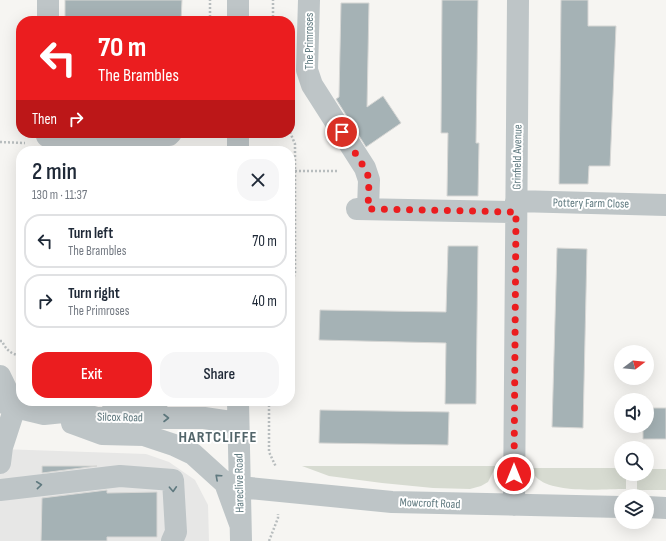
<!DOCTYPE html>
<html lang="en">
<head>
<meta charset="utf-8">
<style>
	:root { --surface:#fff; --page:#f6f6f7; --text:#1f2937; --muted:#747a83; --line:#e0e1e3; --accent:#eb1d1f }
	body { margin:0; font-family:"Sofia Sans Condensed",sans-serif; background:var(--page); color:var(--text); height:100vh; display:flex; flex-direction:column; font-size:15px; white-space:nowrap }
	* { box-sizing:border-box; margin:0 }
	p { font-size:13px; color:var(--muted) }
	.icon { flex:none; width:22px; height:22px; fill:none; stroke:currentColor; stroke-width:2; stroke-linecap:round; stroke-linejoin:round }
	.map { position:relative; flex:1; overflow:hidden }
	.drawer { position:absolute; left:16px; top:146px; width:279px; height:260px; display:flex; flex-direction:column; background:var(--surface); border-radius:16px; box-shadow:0 4px 16px #0002 }
	.drawer>* { flex:none }
	.hud { position:absolute; left:16px; top:16px; width:279px; height:122px; border-radius:16px; box-shadow:0 4px 16px #0002; background:#eb1d1f; color:#fff; overflow:hidden }
	.needle { width:26px; rotate:74deg }
	.controls { position:absolute; left:614px; top:345px; display:grid; gap:8px }
	.controls a { display:grid; place-items:center; width:40px; height:40px; border-radius:50%; background:var(--surface); box-shadow:0 4px 16px #0002; font-size:20px }
	.pin { position:absolute; display:grid; place-items:center; width:34px; height:34px; color:#fff; margin:-17px; border:2px solid #fff; border-radius:50%; box-shadow:0 1px 4px #0007 }
	.me { position:absolute; width:44px; margin:-22px; rotate:0deg; stroke-linejoin:round; filter:drop-shadow(0 0 3px #0008) }
	.turn { display:flex; align-items:center; gap:14px; height:84px; padding:0 16px; font-size:18px }
	.turn .icon { width:52px; height:52px; stroke-width:2.5 }
	.turn b { display:block; font-size:28px; line-height:34px }
	.then { display:flex; align-items:center; height:38px; padding:0 16px; background:#0003; gap:8px; font-size:15px }
	.round { display:grid; place-items:center; flex:none; width:42px; height:42px; border-radius:16px; background:var(--page) }
	.headline { display:flex; align-items:center; justify-content:space-between; height:68px; padding:0 16px }
	h1 { font-size:24px; font-weight:600; line-height:30px }
	.action { display:flex; gap:8px; margin-top:auto; padding:8px 16px }
	.action a { flex:1; height:46px; border-radius:16px; background:var(--accent); color:#fff; font-size:16px; font-weight:600; line-height:46px; text-align:center }
	.action a+a { background:var(--page); color:var(--text) }
	ul { padding:0; list-style:none }
	li { display:flex; align-items:center; gap:12px; height:54px; margin:0 8px 6px; padding:0 8px; border:2px solid var(--line); border-radius:16px }
	li div { flex:1 }
	li b { display:block; font-size:15px }
	li em { font-style:normal }
	.map>svg:first-child { display:block }
</style>
</head>
<body>
<div class="map">
<svg width="666" height="541" viewBox="0 0 666 541">
	<rect width="100%" height="100%" fill="#f6f5f2"/>
	<path fill="#e7e7e6" d="M0 449 146 454 169 462 195 480 208 505 209 541H0Z"/>
	<path fill="#d7dbd1" d="M302 466H496L488 482 481 486 470 489 433 488 382 483 329 476Z
		M532 468H621V474H626V489C603 489 552 494 536 477 534 475 533 471 532 468Z
		M647 469H666V490H637V474H647Z"/>
	<path fill="#a5b2b5" stroke="#d7d7d5" d="M65 0H182L181 21H65Z
		M442 0H478L476 143H479L478 196H447L448 133H441Z
		M561 0H588V26H616L610 166H589L588 184H559Z
		M341 3H369L367 107 383 96 401 123 366 147 336 99 339 97Z
		M448 246H478L476 404H445L446 343 319 340 320 310 446 312Z
		M557 248 587 249 583 428 552 427Z
		M647 408H666V439H643V426H647Z
		M320 410 449 412 448 445 319 443Z
		M42 466H97L42 473Z
		M107 490V493L157 492V537H107V541H41L42 498Z"/>
	<g fill="none" stroke-linecap="round" stroke-linejoin="round">
		<path stroke="#b8bdbe" stroke-width="2.5" stroke-dasharray="2 2" stroke-linecap="butt" d="M210 21V0
			M273 21V0
			M290 132 295 144V274L290 285
			M0 142 25 143
			M295 171H339
			M0 341H2C6 350 11 354 21 356
			M269 401V452L276 467
			M269 541 278 518V514"/>
		<path stroke="#bec5c7" stroke-width="22" d="M309 0 307 70 312 85 365 168 369 180 368 209
			M48 21V0
			M238 21V0
			M47 133V136L169 135 171 133
			M238 151V133
			M516 201 666 205
			M357 209 516 212
			M0 376 15 407 44 414 73 411 97 418H204L238 423
			M238 401 241 541
			M113 404 158 401
			M72 423 102 434 144 435 174 445 193 454 225 483 240 524
			M0 463 2 447 15 407 1 402
			M239 487 392 502 621 507
			M0 490 120 476 173 480 176 532 172 541
			M514 505 518 0
			M647 507 666 508"/>
	</g>
	<defs><path id="oneway-chevron" d="M-2-3.5L2.5 0L-2 3.5" fill="none" stroke-width="1.6" stroke-linecap="round" stroke-linejoin="round"/></defs>
	<g stroke="#5f797f">
		<use href="#oneway-chevron" transform="translate(166 418)"/>
		<use href="#oneway-chevron" transform="translate(218 477) rotate(-138)"/>
		<use href="#oneway-chevron" transform="translate(39 485) rotate(-6)"/>
		<use href="#oneway-chevron" transform="translate(173 489) rotate(87)"/>
	</g>
	<g fill="none" stroke-linecap="round" stroke-linejoin="round">
		<path stroke="#eb1d1f" stroke-width="7" stroke-dasharray="0 12.6" d="M342 132 367 172 369 180 368 209 516 212 514 474"/>
	</g>
	<g text-anchor="middle" stroke-width="4" stroke-linejoin="round" paint-order="stroke">
		<g font-size="12" fill="#5f797f" stroke="#fff">
			<text transform="translate(309 41) rotate(-90)" y="4">The Primroses</text>
			<text transform="translate(517 157) rotate(-89)" y="4">Grinfield Avenue</text>
			<text transform="translate(591 203) rotate(1)" y="4">Pottery Farm Close</text>
			<text transform="translate(120 417) rotate(1)" y="4">Silcox Road</text>
			<text transform="translate(239 483) rotate(-91)" y="4">Hareclive Road</text>
			<text transform="translate(430 503) rotate(2)" y="4">Mowcroft Road</text>
		</g>
		<g font-size="16" font-weight="bold" letter-spacing="1" fill="#52656a" stroke="#fff">
			<text x="218" y="442">HARTCLIFFE</text>
		</g>
	</g>
</svg>
<div class="controls">
<a><svg class="needle" viewBox="-14 -14 28 28"><path d="M0-13l5 13h-10z" fill="#e53935"/><path d="M0 13l5-13h-10z" fill="#747a83"/></svg></a>
<a><svg class="icon" aria-label="sound" viewBox="0 0 24 24"><path d="M4 9h4l5-4v14l-5-4H4zM17 9q2 3 0 6"/></svg></a>
<a><svg class="icon" aria-label="search" viewBox="0 0 24 24"><circle cx="10" cy="10" r="6"/><path d="M15 15l6 6"/></svg></a>
<a><svg class="icon" aria-label="layers" viewBox="0 0 24 24"><path d="M12 4l9 5-9 5-9-5zM3 14l9 5 9-5"/></svg></a>
</div>
<div class="pin" style="left:342px;top:132px;background:#d93025"><svg class="icon" aria-label="arrive" viewBox="0 0 24 24"><path d="M6 21V4h12l-3 4 3 4H6"/></svg></div>
<svg class="me" style="left:514px;top:474px" viewBox="-20 -20 40 40"><circle r="17" fill="#eb1d1f" stroke="#fff" stroke-width="3"/><path d="M0-11L8 9 0 5-8 9z" fill="#fff"/></svg>
<div class="hud">
<div class="turn"><svg class="icon" aria-label="left" viewBox="0 0 24 24"><path d="M17 20v-9H6M10 6l-5 5 5 5"/></svg><div><b>70 m</b>The Brambles</div></div>
<div class="then">Then<svg class="icon" aria-label="right" viewBox="0 0 24 24"><path d="M7 20v-9h11M14 6l5 5-5 5"/></svg></div>
</div>
<section class="drawer">
<div class="headline"><div><h1>2 min</h1><p>130 m · 11:37</p></div><a class="round"><svg class="icon" aria-label="close" viewBox="0 0 24 24"><path d="M6 6l12 12M18 6L6 18"/></svg></a></div>
<ul>
<li><svg class="icon" aria-label="left" viewBox="0 0 24 24"><path d="M17 20v-9H6M10 6l-5 5 5 5"/></svg><div><b>Turn left</b><p>The Brambles</p></div><em>70 m</em></li>
<li><svg class="icon" aria-label="right" viewBox="0 0 24 24"><path d="M7 20v-9h11M14 6l5 5-5 5"/></svg><div><b>Turn right</b><p>The Primroses</p></div><em>40 m</em></li>
</ul>
<div class="action"><a>Exit</a><a>Share</a></div>
</section>
</div>
</body>
</html>
